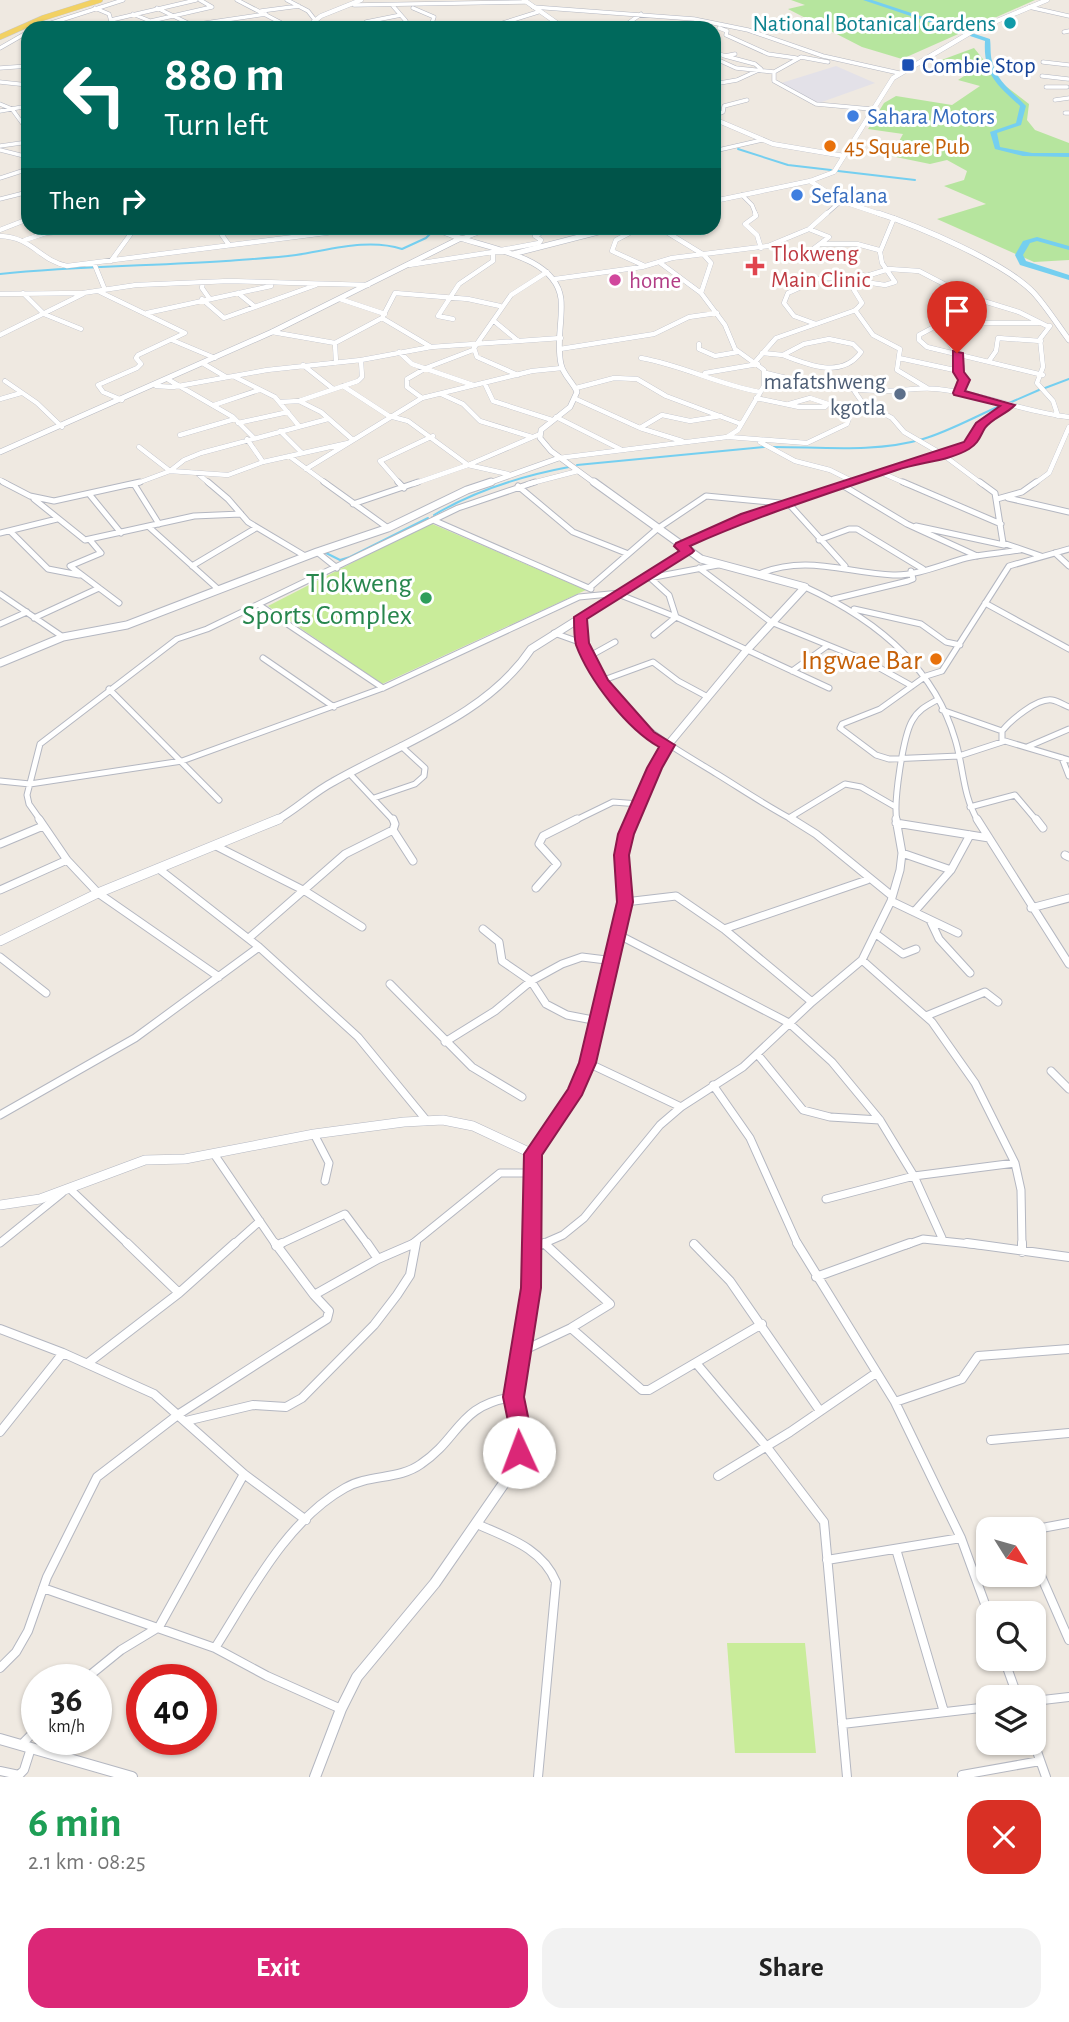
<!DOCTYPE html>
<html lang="en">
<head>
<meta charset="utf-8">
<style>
	:root { --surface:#fff; --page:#f2f2f2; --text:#222; --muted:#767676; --accent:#db2777 }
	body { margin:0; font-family:"Alegreya Sans",sans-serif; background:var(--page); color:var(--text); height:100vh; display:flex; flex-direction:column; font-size:26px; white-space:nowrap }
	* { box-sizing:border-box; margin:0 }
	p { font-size:23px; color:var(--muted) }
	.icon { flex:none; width:38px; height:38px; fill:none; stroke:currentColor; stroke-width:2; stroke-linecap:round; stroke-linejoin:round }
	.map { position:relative; height:1777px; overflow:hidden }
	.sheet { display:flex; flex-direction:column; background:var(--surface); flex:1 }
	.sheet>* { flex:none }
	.guide { position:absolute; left:21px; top:21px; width:700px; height:214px; border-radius:21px; box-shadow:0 2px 5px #0004; background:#00695c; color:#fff; overflow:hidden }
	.needle { width:46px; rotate:127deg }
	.tools { position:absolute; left:976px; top:1517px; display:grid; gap:14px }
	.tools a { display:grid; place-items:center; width:70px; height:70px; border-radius:14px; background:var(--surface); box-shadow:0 2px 5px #0004; font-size:35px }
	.speed { position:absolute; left:21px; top:1664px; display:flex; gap:14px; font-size:35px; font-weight:700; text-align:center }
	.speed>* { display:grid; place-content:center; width:91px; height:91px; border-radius:50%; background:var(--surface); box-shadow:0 2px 5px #0004; line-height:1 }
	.speed small { font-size:18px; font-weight:400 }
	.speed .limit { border:10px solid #d22; background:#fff; color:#111 }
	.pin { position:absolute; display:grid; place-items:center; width:60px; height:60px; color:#fff; margin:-72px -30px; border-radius:50% 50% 50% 0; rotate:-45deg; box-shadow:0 0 7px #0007 }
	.pin .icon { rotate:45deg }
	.me { position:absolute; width:77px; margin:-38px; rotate:358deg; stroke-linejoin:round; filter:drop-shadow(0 0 5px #0008) }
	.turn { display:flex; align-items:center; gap:24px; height:147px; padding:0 28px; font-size:32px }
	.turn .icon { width:91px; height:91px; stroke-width:2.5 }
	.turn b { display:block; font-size:49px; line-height:60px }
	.then { display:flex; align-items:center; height:66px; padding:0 28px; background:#0003; gap:14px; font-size:26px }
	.round { display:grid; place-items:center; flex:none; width:74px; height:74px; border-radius:21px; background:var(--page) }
	.headline { display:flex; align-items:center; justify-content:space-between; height:119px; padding:0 28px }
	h1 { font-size:42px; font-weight:600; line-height:52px; color:#1e9e55 }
	.action { display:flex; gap:14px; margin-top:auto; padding:14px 28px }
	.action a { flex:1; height:80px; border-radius:21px; background:var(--accent); color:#fff; font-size:28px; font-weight:600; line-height:80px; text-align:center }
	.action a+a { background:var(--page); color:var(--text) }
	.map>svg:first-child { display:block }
</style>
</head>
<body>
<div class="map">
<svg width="1069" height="1777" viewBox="0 0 1069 1777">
	<rect width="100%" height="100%" fill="#efe9e1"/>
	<path fill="#e3e1e8" d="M836 66 875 83 819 103 778 84Z"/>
	<path fill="#b6e59e" d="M791 0H1035L902 59 862 47 788 9 805 5Z
		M974 48 1003 84 1029 104 1027 120 1035 130 1069 143V260L1034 262 937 219 986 204 944 186 964 180 967 171 947 160 930 164 891 156 903 134 868 129 884 103 896 96 952 105 980 86 958 80 972 71 936 62Z"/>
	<path fill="#c9ec9a" d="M430 523 586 590 382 684 268 606Z
		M727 1643H805L816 1753H735Z"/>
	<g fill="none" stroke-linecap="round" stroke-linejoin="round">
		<path stroke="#75cff0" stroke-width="2" d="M738 149 788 165 831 170
			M838 171 915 180
			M0 274C75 266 151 266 226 261 249 259 273 258 296 255 330 250 368 238 402 249L426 238 434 230
			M1045 388 1069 379
			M1009 403 1039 390
			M773 447C821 447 876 453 923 439 950 431 976 416 1002 405
			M577 465 764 447
			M434 515C476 490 521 476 569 467
			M326 553 340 560 350 557 428 518"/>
		<path fill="#75cff0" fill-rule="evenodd" d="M863 0H872L990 39C991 46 990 54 992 61 996 81 1013 92 1026 106L1021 125 997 133 1000 147 1032 153H1069V157L1023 156 995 149 990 132 1016 123 1020 106C997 85 983 74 985 41Z
			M1037 237 1069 246V250L1037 241 1030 243 1023 255 1026 261 1069 275V280L1020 265 1015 255 1023 241Z"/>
		<defs>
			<path id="street-far4" d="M237 0 291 28
				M287 0 308 11 315 20
				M354 5 525 2
				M393 6 406 21 407 28
				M533 7 694 19 748 30 823 56 899 73
				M1029 7 1069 16
				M95 8 109 14 111 21 119 28
				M157 8 198 28
				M413 8 434 17 432 23
				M261 11 299 6
				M133 14 167 28
				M111 20 196 0
				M151 21 212 7 200 0
				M366 22 401 15
				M192 25 266 14
				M36 28 123 0
				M487 28 538 12
				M634 28 627 24 641 14
				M719 28 727 31 726 35 768 54 796 58
				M1064 32 1069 31
				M0 48 28 32
				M714 52 725 56
				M714 58 736 68 774 72
				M828 62 801 57 774 72V81L816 104 871 109
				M1043 62 1069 65
				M0 68 28 66
				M1042 76 1068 79
				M0 82 28 85
				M714 84 737 80 761 69 755 64 725 56 735 54
				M1046 87H1067
				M1055 100 1069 98
				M0 104 12 109 28 131
				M0 111 28 106
				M1065 113H1069
				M714 116 723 112 724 106 747 100
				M0 146 28 142
				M0 150 28 157
				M714 151 762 140
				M0 178 28 169
				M742 195 752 205 756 215
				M0 199 28 192
				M825 215 841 201"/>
			<path id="street-far3" d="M755 213 756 216 745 224 757 235 761 248
				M217 228 229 245
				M639 228 616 240 612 251 645 266
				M660 228 704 255 711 263 701 293
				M0 230 28 219
				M0 236C32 237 39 260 67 266L341 231 433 228
				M461 239 490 228
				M25 240 46 233 117 228
				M820 244H857L879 250
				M501 250 539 243 541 240 535 236 549 228
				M800 259 829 237 809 229
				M111 261 135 228
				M94 263 105 290
				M409 265 493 252
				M555 279 642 267 672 258 768 246 809 229 827 213
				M858 281 885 285 895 282 882 263 880 252 894 218
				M203 282 202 288 209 298
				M100 292 185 333 138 355 136 358 141 364 137 368 98 385 103 392 122 400
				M23 293 44 314 81 329
				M238 293 254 306
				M0 294 83 293 136 285 229 281 368 285
				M202 299 224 318 316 285
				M340 299 385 314
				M855 310 873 335 900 349 897 370 927 388
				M147 313 271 286
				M382 318 431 347
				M453 319 438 316 459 284 493 261V252H503
				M494 321 517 340
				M978 323H1038
				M816 324 794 316 784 303 788 293 819 279 863 275
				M936 326 919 335V340L927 347 1043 375
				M1050 326 1040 339 1043 367 1037 383 1053 401 1058 416
				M272 332 335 343
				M0 335 83 294
				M829 339 853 344 861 352C842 379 808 365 783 355L804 344Z
				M172 340 215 358
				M699 344V349L715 356 738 352
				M560 349 654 334 689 317 717 313
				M399 352 412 364 473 385
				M762 353 783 355
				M641 358C682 365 719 385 760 392
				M899 358 959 371
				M989 361 996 351 998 338 1041 341
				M755 362 776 338 856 310 862 303 854 290 860 278 889 269 919 271 967 296 1019 312 1049 327
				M336 363 335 343 382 318 395 293 468 299 500 306
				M204 364 226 377
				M303 365 332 388
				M705 373 758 364
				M766 373C805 383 843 390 883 391 901 391 919 387 937 389 982 393 1024 412 1069 417
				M518 375 477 357 474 348 511 295 547 272
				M233 376 275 397 299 426
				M169 380 233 417 253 437
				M5 381 37 403 62 427
				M485 384 493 401 552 420
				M156 386 173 387 267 370 361 360 431 347 561 338
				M343 386 389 416 408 421 468 465 508 474
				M576 388 614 378 637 379 666 396 741 424
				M958 393C975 355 941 345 935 317L942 306 967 296
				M441 394 463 404 480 421 532 437
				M422 398 407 387V379L426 368 473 350
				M756 398 799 407H825L828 404 810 398 789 404
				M0 399 21 393
				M576 399 640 428 682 441
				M299 401 321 412 353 440
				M280 402 299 401 358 381 362 377 361 360
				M862 402 892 418 904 432 942 454 982 484
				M214 405 259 390
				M556 417 620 449
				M238 423 288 412
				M640 428 662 415 690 421 721 416
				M280 431 302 453
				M180 435 235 419
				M729 437 807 443 847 424 850 415 862 402 853 389
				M247 439 263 462
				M760 442 795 461 830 470 854 482
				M139 447 170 471 184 460 201 453 328 419
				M289 456 327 484
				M559 458 727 437 738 430 764 386V370L735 349 725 325 701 293 659 262
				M306 469 422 398 532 371 562 368
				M197 473 210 484
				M882 473 907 484
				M0 480 7 484
				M135 484 170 471 228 475 263 462 348 443
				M400 484 380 461 433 436
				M413 484 468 465 540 434
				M528 484 578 471
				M846 484 917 460 956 451 973 441 977 429 1009 405
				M1034 484 1049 473 1069 427"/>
			<path id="street-far2" d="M3 482 30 496 54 501 140 482
				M208 482 228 499 248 522 305 556
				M324 482 388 528
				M398 482 404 488
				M903 482 1001 524
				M980 482 995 493 1003 543 1041 556
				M134 484 159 524
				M842 485 907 524 977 556
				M518 486 573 532 626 553
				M90 495 121 533
				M1008 498 1069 512
				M34 499 85 540 194 516 241 514
				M997 499 1022 492 1036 482
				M788 503 845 566
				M353 504 418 482
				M433 520 591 589
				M916 526 1004 545
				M149 527 218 589
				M10 531 48 569 79 575
				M0 533 57 519
				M90 540 101 553 70 566 119 603
				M819 540 849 529H857L923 569
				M680 546 746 517 852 482
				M1069 549 1009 566 942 671 926 676 880 709 842 724 840 728 876 755 889 759 959 756 1005 741 1069 760
				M317 552 337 568
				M1055 553 1069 566
				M192 566 256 528
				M699 568 771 622 867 661 912 686
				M759 574C806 554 846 573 893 575 917 576 943 564 966 558 984 554 1002 553 1020 550
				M647 575 669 595 676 617 654 635
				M649 578 718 565
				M805 587C873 618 933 664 955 739 964 768 962 794 978 821
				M589 588 657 529 706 496 780 503
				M0 594 63 637
				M618 594 676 617 829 688
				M834 599 908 581 913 579 911 571
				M985 603 1069 649
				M259 605 383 688
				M854 609 921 624 946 642 960 645
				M581 617C580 697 658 738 717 774 743 790 768 807 795 821
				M34 618 99 588
				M0 624 27 612
				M554 633 582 643
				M588 657 615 642
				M263 658 334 707
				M792 671 827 646
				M601 681 653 662 678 681 706 696
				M109 689 219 800
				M942 710 1002 731
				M1002 741V731C1011 720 1037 698 1052 700 1058 701 1064 705 1069 707
				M1027 747 1069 729
				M1062 758 1069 776
				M349 773 394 821
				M0 781 30 784 182 761 383 688 579 597 620 593
				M374 798 415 784 424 776 425 768 401 746
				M970 807 1015 795 1037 821
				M789 818 845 784 861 787 894 806
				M41 821 29 804 27 795 40 744 177 639 207 629 458 508 535 482
				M574 821 613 802 639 804
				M897 821C893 803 903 737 912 721 918 710 926 706 937 700"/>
			<path id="street-far1" d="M39 819 67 860 98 893 219 977
				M393 819 395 824 393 830 413 861
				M792 819 816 834 892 896
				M977 819 1069 964
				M1036 819 1043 828
				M896 823 989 838
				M0 844 43 826
				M216 846 305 891 362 927
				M902 853 951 870
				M1065 855 1069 857
				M159 869 259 947 358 1037 427 1121
				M536 888 557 864 539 844 543 836 577 819
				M0 890 67 860
				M891 901 958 933
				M625 902 676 896 724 929 812 1002
				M1031 908 1069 898
				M914 912 951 870 970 835
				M930 920 939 939 970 973
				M483 929 499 942 502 961 531 981 546 1004 567 1015 598 1021
				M724 929 867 880
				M876 934 903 954 916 949
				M619 935 789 1023 832 1062 880 1120 914 1176 942 1238
				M249 938 345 854 393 830
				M0 957 46 993
				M862 960 932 1022 975 1083 1015 1163 1021 1190 1022 1245
				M390 984 472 1067 522 1097
				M926 1016 985 992 998 1002
				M445 1042 495 1011 531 981 562 964 582 957 614 961
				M758 1055 803 1110 830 1117 880 1120
				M588 1063 681 1107
				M1051 1071 1069 1089
				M713 1085 750 1138 798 1245
				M0 1115 135 1038 259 947
				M314 1134 329 1163 325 1181
				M214 1154 276 1245
				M70 1189 129 1245
				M826 1199 914 1176 1015 1163
				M0 1243 62 1193
				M233 1245 260 1221
				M278 1245 345 1214 368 1245
				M411 1245 500 1173H531
				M540 1245 563 1235 584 1218 660 1125 681 1107 743 1067 812 1002 862 960 891 901 900 870 902 853 896 819
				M906 1245 923 1239 980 1245"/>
			<path id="street" d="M127 1243 179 1293
				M275 1243 314 1295 378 1259 415 1243
				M367 1243 378 1259
				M797 1243 895 1402 961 1538 989 1615
				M967 1243 1069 1257
				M1022 1243V1252
				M694 1244 730 1281 820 1411
				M276 1246 282 1243
				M532 1249 544 1243
				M816 1277 910 1243
				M571 1328 642 1390H649L762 1324
				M0 1329 63 1353 154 1394 244 1474 306 1520
				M520 1352 571 1328 610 1304 545 1244
				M88 1363 179 1293 235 1243
				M696 1363 766 1446 824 1522 847 1777
				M895 1402 962 1379 978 1356 1069 1349
				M186 1421 253 1405 286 1407 302 1398 374 1325 397 1295 410 1275 416 1243
				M0 1432 63 1353
				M991 1440 1069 1433
				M718 1476 790 1432 876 1373
				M477 1524C508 1538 542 1548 556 1582L538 1777
				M1031 1530 1069 1523
				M896 1549 944 1712
				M1034 1550 1041 1576 1069 1640
				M827 1560 961 1538
				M43 1588 215 1648 267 1676 341 1709
				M215 1648C250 1593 286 1521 345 1488 369 1474 399 1480 421 1464 460 1438 458 1405 513 1397
				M1004 1659 1018 1698
				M0 1668 16 1652 28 1631 47 1577 97 1477 179 1414 327 1319 329 1311 314 1295
				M84 1680 121 1650 159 1627 244 1474
				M1034 1701 1069 1697
				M842 1724 989 1707
				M1034 1743 1046 1777
				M21 1745 37 1729
				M0 1771 19 1775 24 1770 31 1748
				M962 1775 1040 1761"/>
			<path id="secondary-far4" d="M524 0 564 28
				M306 28 321 16 361 0
				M714 119 773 144 844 156
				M810 181 841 201 883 215
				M714 201 810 181 834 172 893 78 973 31 1047 0"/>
			<path id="secondary-far3" d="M878 213C918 226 1004 262 1033 292 1046 306 1057 324 1069 340
				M435 228C470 248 555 250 561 299 563 320 556 342 561 364 563 375 573 382 577 392L570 407 541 430 540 438 551 451 596 484
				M513 254 614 228
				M0 452 272 332 459 239
				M486 484 559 458"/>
			<path id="secondary-far2" d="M594 482 701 559 805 587 746 651 668 745 654 768 631 821
				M0 663 63 637 127 625 317 552 388 528 467 490 491 482
				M275 821C296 810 312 793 333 782 401 743 486 716 531 649L687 551"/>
			<path id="secondary-far1" d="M0 941 98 893 279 819
				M0 1205 40 1199 145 1160 185 1159 314 1134 404 1122 443 1120 473 1126 533 1154
				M532 1245 533 1154 576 1091 588 1063 625 902 622 855 632 819"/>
			<path id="secondary" d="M0 1739 132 1777
				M315 1777 341 1709 357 1677 435 1583 509 1476 519 1452 521 1436 513 1397 531 1288 532 1243"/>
			<path id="primary" d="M0 37 43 18 100 0"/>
		</defs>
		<use href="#street-far4" stroke="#b4b7c1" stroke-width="4.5"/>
		<use href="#street-far3" stroke="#b4b7c1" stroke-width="5"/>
		<use href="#street-far2" stroke="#b4b7c1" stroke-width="7"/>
		<use href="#street-far1" stroke="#b4b7c1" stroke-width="9"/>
		<use href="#street" stroke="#b4b7c1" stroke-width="10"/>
		<use href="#secondary-far4" stroke="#b4b7c1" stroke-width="5"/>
		<use href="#secondary-far3" stroke="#b4b7c1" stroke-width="6"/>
		<use href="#secondary-far2" stroke="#b4b7c1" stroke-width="9"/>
		<use href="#secondary-far1" stroke="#b4b7c1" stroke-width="10"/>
		<use href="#secondary" stroke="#b4b7c1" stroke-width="12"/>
		<use href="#primary" stroke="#c9c9c9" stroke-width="6"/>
		<use href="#street-far4" stroke="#fff" stroke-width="3.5"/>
		<use href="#street-far3" stroke="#fff" stroke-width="4.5"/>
		<use href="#street-far2" stroke="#fff" stroke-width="5"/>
		<use href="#street-far1" stroke="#fff" stroke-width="7"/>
		<use href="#street" stroke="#fff" stroke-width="8"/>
		<use href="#secondary-far4" stroke="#fff" stroke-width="4.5"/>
		<use href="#secondary-far3" stroke="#fff" stroke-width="5"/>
		<use href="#secondary-far2" stroke="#fff" stroke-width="7"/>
		<use href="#secondary-far1" stroke="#fff" stroke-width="9"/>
		<use href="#secondary" stroke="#fff" stroke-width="10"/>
		<use href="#primary" stroke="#f2d163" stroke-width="5"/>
	</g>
	<path fill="#db2777" stroke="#8e194d" stroke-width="2" d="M953 351 963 353 964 372 970 380 965 391 1015 405C1007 414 992 418 985 428 980 436 979 443 969 449 949 461 920 462 897 470 827 494 757 516 690 546L694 551 692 553 587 619 589 643 608 680 654 732 675 745 662 768 634 834 629 855 633 902 596 1063 582 1095 542 1155 541 1288 524 1397 532 1436 526 1458 519 1461 511 1458 508 1452 511 1436 503 1397 521 1288 524 1154 568 1089 579 1063 617 902 614 855 618 834 647 768 659 747C627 729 589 680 576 645 574 637 574 626 574 617L679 551 674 546 676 543 741 514 964 442 976 423 1000 406 954 395 953 393 958 380 953 372Z"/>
	<circle fill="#0f9aa8" stroke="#fff" stroke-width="2.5" cx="1010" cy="23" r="7"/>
	<rect fill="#1a4fb4" stroke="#fff" stroke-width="2.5" x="901" y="58" width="14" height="14" rx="3.5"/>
	<g fill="#3f7fe0" stroke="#fff" stroke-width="2.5">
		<circle cx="853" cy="116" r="7"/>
		<circle cx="797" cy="195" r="7"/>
	</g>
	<g fill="#e8710a" stroke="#fff" stroke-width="2.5">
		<circle cx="830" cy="146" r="7"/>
		<circle cx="936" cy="659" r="7"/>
	</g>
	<path fill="#e0444e" stroke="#fff" stroke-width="2.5" d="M751.5 255.5h7v7h7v7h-7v7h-7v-7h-7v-7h7z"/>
	<circle fill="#d1479c" stroke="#fff" stroke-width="2.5" cx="615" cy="280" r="7"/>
	<circle fill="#5c6f8a" stroke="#fff" stroke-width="2.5" cx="900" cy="394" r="7"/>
	<circle fill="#2e9e5b" stroke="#fff" stroke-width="2.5" cx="426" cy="598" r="7"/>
	<g text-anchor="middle" stroke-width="6" stroke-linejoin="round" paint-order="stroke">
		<g font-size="23" fill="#0d838f" stroke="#fff" text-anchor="end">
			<text x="996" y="31">National Botanical Gardens</text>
		</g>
		<g font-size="23" fill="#164399" stroke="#fff" text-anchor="start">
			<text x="922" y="73">Combie Stop</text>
		</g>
		<g font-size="23" fill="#366cbe" stroke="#fff" text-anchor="start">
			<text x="867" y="124">Sahara Motors</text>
			<text x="811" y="203">Sefalana</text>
		</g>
		<g font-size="23" fill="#c56008" stroke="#fff" text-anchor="start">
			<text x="844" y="154">45 Square Pub</text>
		</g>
		<g font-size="23" fill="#be3a42" stroke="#fff" text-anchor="start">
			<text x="771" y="261">Tlokweng<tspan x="771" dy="26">Main Clinic</tspan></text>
		</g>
		<g font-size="23" fill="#b23c85" stroke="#fff" text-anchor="start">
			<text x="629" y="288">home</text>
		</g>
		<g font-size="23" fill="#4e5e75" stroke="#fff" text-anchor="end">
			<text x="886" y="389">mafatshweng<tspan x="886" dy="26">kgotla</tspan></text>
		</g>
		<g font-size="28" fill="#27864d" stroke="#fff" text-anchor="end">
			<text x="412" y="592">Tlokweng<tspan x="412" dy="32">Sports Complex</tspan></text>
		</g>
		<g font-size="28" fill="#c56008" stroke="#fff" text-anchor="end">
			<text x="922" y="669">Ingwae Bar</text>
		</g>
	</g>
</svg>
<div class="tools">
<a><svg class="needle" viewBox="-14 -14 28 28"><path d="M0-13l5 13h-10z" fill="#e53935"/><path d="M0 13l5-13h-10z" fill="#767676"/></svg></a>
<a><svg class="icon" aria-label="search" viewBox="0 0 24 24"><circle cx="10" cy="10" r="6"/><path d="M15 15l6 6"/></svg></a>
<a><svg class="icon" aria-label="layers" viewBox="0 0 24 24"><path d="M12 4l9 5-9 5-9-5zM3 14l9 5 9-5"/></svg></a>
</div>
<div class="speed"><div>36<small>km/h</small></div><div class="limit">40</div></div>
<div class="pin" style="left:957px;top:353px;background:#d93025"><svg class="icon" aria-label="arrive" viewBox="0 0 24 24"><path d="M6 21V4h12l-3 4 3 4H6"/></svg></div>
<svg class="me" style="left:519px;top:1452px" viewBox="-20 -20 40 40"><circle r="19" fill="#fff"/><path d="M0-13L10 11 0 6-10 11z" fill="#db2777"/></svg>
<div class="guide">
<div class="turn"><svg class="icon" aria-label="left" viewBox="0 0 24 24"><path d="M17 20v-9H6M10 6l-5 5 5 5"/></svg><div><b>880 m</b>Turn left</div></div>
<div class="then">Then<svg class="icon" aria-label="right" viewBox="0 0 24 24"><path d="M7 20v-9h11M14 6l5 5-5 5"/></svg></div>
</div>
</div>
<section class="sheet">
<div class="headline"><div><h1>6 min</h1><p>2.1 km · 08:25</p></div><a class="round" style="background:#d93025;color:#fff"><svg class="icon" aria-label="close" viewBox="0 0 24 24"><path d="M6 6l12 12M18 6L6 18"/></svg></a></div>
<div class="action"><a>Exit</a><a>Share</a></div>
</section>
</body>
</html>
